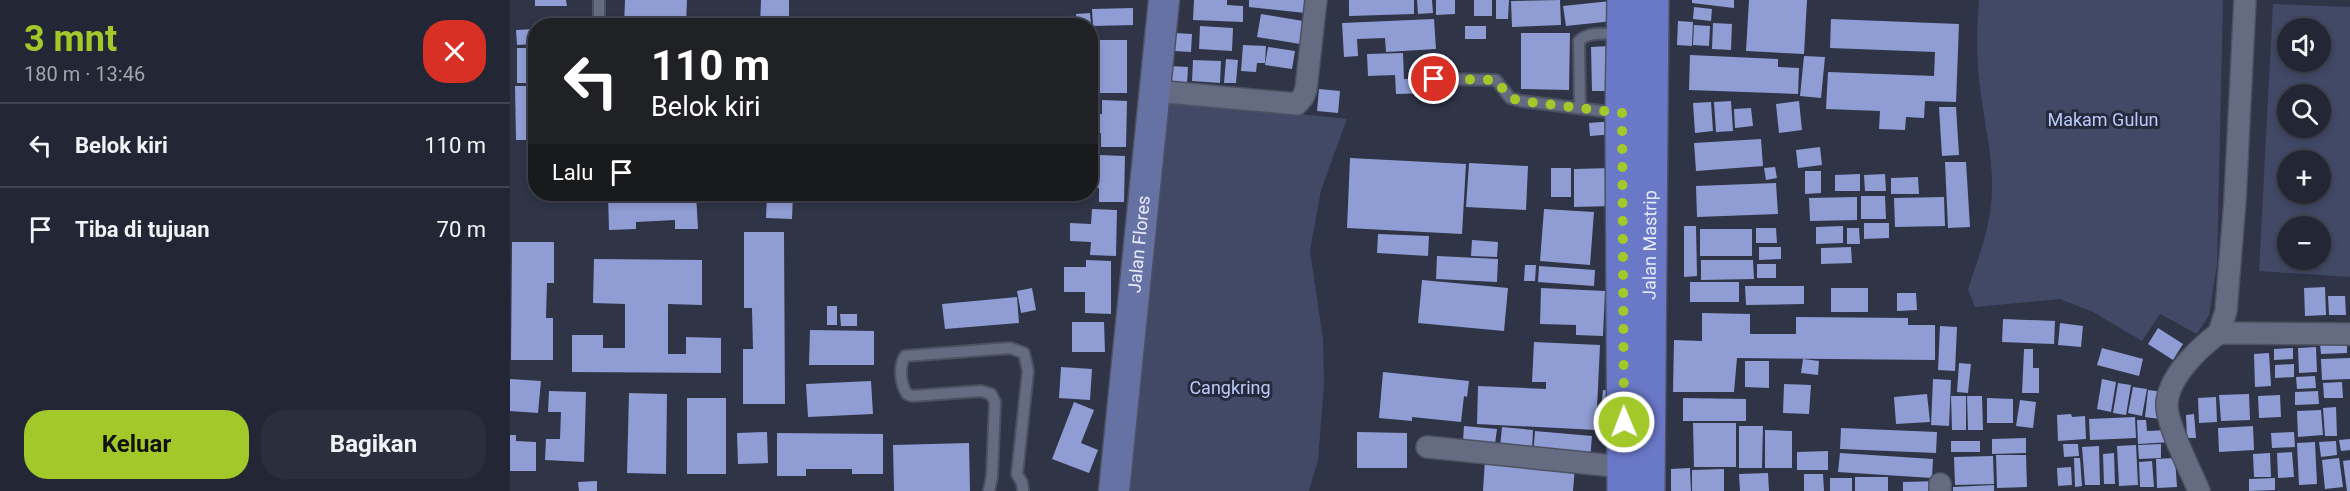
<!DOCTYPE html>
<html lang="id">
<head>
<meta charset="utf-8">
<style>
	:root { --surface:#232735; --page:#2b2f3d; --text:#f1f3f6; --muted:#a3a5ad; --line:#404450; --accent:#a2c929 }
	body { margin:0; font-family:Roboto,sans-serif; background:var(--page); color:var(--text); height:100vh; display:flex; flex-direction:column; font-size:22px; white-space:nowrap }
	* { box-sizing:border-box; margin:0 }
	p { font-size:20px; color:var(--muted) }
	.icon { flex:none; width:33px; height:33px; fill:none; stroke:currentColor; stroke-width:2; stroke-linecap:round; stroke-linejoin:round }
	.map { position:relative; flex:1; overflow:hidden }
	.drawer { display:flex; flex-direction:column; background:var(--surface); width:510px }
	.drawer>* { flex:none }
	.banner { position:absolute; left:18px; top:18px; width:570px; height:183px; border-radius:24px; box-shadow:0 3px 9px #0003,0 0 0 2px var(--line); background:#202124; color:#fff; overflow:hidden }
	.fabs { position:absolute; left:1767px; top:18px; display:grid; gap:12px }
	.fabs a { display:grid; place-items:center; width:54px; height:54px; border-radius:50%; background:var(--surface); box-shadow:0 3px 9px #0003,0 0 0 2px var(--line); font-size:30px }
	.pin { position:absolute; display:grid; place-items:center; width:51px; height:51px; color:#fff; margin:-26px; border:3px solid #fff; border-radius:50%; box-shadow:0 2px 6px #0007 }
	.me { position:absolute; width:66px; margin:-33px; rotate:359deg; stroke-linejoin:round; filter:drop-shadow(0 0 4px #0008) }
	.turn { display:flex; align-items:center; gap:21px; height:126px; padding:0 24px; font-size:27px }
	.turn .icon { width:78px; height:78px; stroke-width:2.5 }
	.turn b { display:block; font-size:42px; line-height:51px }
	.then { display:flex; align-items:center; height:57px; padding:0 24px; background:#0003; gap:12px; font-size:22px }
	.round { display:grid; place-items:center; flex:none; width:63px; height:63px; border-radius:24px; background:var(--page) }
	.head { display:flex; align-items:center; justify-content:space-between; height:102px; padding:0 24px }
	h1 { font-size:36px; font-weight:700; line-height:45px; color:var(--accent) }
	.action { display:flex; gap:12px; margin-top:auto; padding:12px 24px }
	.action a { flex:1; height:69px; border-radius:24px; background:var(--accent); color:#111; font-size:24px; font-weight:700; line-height:69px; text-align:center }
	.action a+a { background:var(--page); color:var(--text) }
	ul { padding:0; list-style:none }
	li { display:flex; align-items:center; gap:18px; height:84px; padding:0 24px; border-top:2px solid var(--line) }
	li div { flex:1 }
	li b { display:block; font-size:22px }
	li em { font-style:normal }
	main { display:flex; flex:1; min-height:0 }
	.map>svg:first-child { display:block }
</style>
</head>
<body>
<main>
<section class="drawer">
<div class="head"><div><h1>3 mnt</h1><p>180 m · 13:46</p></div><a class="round" style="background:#d93025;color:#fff"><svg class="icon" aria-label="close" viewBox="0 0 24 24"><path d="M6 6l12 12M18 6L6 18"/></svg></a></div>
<ul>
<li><svg class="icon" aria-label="left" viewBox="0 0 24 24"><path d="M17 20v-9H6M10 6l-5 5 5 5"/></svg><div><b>Belok kiri</b></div><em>110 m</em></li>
<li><svg class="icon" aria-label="arrive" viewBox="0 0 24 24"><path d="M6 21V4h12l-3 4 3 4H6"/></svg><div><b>Tiba di tujuan</b></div><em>70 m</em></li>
</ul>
<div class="action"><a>Keluar</a><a>Bagikan</a></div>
</section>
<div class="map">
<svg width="1840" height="491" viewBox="0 0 1840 491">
	<rect width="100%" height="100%" fill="#2f3447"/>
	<path fill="#424966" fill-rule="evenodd" d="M1469 0H1713L1707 265 1699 315 1687 334 1650 314 1632 341 1583 312 1550 299 1465 307 1458 289C1469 256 1481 226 1482 191 1483 156 1474 122 1470 87 1466 58 1467 29 1469 0Z
		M1763 4 1840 7V277L1749 271ZM1778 28H1810V62H1778ZM1778 94H1810V128H1778ZM1778 160H1810V194H1778ZM1778 226H1810V260H1778Z
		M653 99 837 119 811 190 800 251 813 339 814 385 808 460 799 491H617Z"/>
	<path fill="#8f9dd4" d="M25 0H56L57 6H25Z
		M115 0H177L176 26H114Z
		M251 0H279V26H250Z
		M684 0H717V5L733 6V22L683 20Z
		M739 0H796L795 13 739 7Z
		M839 0H904V14L839 16Z
		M907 0H922L923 13 908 14Z
		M926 0H945V14L926 15Z
		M964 0H982V16H964Z
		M986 0H999L998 19H986Z
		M1050 0 1051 25 1002 27 1001 1Z
		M1182 0H1224V8L1182 3Z
		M1239 0H1297L1294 54 1236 51Z
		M1101 1 1103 21 1056 26 1053 6Z
		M1184 7 1202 9 1201 21 1183 19Z
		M623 8V25L583 26 582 9Z
		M580 13 581 25 567 26 566 14Z
		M751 14 793 21 790 44 747 37Z
		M924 19 926 49 876 52 875 38 847 39 848 56 834 57 832 23Z
		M1321 19 1449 24 1446 102 1415 101 1414 118 1396 117 1395 130 1369 129 1370 111 1316 109 1318 72 1424 76 1425 52 1320 48Z
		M1168 21 1183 22 1182 46 1167 45Z
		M1203 23 1222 24 1221 50 1202 49Z
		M1184 25 1200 26 1199 46 1183 45Z
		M690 26 723 28 722 51 689 49Z
		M955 26H976V39H955Z
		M26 29V44L7 45 6 30Z
		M665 33 682 34 681 52 664 51Z
		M1011 33H1060L1059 90 1011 89Z
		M580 40H617V93H580Z
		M733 45 756 46 755 63H747L746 72 731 71Z
		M1099 46V91H1082L1081 47Z
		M758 47 785 51 782 69 755 65Z
		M7 48H26V83H7Z
		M893 53 894 79 923 78 924 93 886 94 885 75 858 76 857 54Z
		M1180 55 1268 59V67L1289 68 1288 94 1179 90Z
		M1294 56 1315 57 1311 98 1290 96Z
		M716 59 728 60 726 83H714Z
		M683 60 711 61 710 83 682 81Z
		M659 66 678 67 677 84 659 83Z
		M5 86H26V140H6Z
		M809 89 830 91 828 113 807 111Z
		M592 100 617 101 616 147H591V133H580V114H592Z
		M1221 101 1223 131 1206 132 1204 102Z
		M1289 101 1292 130 1269 133 1266 104Z
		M1201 102 1203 131 1185 133 1183 103Z
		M1429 107H1446L1449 155 1432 156Z
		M1241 108 1243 126 1225 128 1224 109Z
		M1104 121 1105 134 1080 136 1079 123Z
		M1251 139 1253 166 1186 171 1184 143Z
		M1310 147 1312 165 1288 168 1286 150Z
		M590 155 615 156 614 202H589V188H580V169H590Z
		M840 158 956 164 952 234 837 228Z
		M1435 162H1456L1460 227 1438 228Z
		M959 163 1018 166 1016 210 956 207Z
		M1265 167 1267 178 1256 180 1254 168Z
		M1041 168H1061V197H1041Z
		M1102 168V206L1064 207V169Z
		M1295 171H1311V193L1295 194Z
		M1350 174V191H1325V175Z
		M1375 174 1376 191H1355L1354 175Z
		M1408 177 1409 194H1381V178Z
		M1266 183 1268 214 1187 217 1186 186Z
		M98 194H186L188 229H165V220L126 222V229L99 230Z
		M257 194H283L282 219 256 218Z
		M1351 196H1375L1376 219H1351Z
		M1347 197V220L1300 221 1299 198Z
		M1434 197 1435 226 1385 227 1384 198Z
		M582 209 607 210 606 256 580 255 581 242 560 241V223L581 224Z
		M1034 209 1084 212 1080 265 1030 261Z
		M1354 223H1379V238L1354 239Z
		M1174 226H1186L1187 276 1174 277Z
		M1333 226V243L1306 244V227Z
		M1246 228H1266L1267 243H1246Z
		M1337 228H1349L1350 244H1337Z
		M1190 229H1242V256H1190Z
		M234 232H274L275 404H233V349H243L242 308H234Z
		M868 234 919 236 918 256 867 253Z
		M962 240 988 242 987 257 961 256Z
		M2 242H44V283H37L36 318H43V360H1Z
		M1249 247H1271V259L1249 260Z
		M1341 247 1342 263 1311 264V248Z
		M927 256 988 259 987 282 926 279Z
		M84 259 192 260V305L158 304V354H176V337L211 338V373L62 372V335H93V348H115V304L83 303Z
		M576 260 601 261V314L575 313V292H554V267H576Z
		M1191 260H1243L1244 279 1191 280Z
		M1247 264H1266V278H1247Z
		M1015 265H1026L1025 281H1014Z
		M1029 266 1085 270 1084 286 1028 282Z
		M912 280 998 288 994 331 908 323Z
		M1180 282H1229V302H1180Z
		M1235 286H1294V304L1236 305Z
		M1815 287 1816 315 1795 316 1794 288Z
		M522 288 526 310 511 313 507 291Z
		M1031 288 1095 291 1093 336 1066 335V325L1030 324Z
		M1321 288H1358V312H1321Z
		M1387 293H1406L1407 310 1387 311Z
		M1818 296H1835L1836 315H1819Z
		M507 297 509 323 435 329 432 304Z
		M317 306H327V325H317Z
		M1192 313 1240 314V334H1286V317L1398 318V325H1425V360L1227 358 1224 392H1163L1164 340 1192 341Z
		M330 314H347V326H331Z
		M1493 319 1545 321 1544 344 1492 342Z
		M562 322H594L595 352H562Z
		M1550 323 1573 326 1571 347 1548 345Z
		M1430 326 1447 327 1445 371 1428 370Z
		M1648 328 1673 344 1663 360 1638 344Z
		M300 330 364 331V365H299Z
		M1024 342 1090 345 1086 430 967 424 968 386 1036 389V382H1022Z
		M1837 343V353L1811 354 1810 344Z
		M1806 347 1807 372 1789 373 1788 348Z
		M1592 348 1633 359 1629 376 1587 365Z
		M1783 348V359L1764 360V349Z
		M1514 349H1523V368H1529V393H1512Z
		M1759 353 1761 386 1745 387 1744 354Z
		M1840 358V379L1812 380 1811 359Z
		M1293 359 1309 361 1308 375 1291 373Z
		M1235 361H1259V388L1235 387Z
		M1449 363 1461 364 1458 393 1447 392Z
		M1784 364V377L1765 378V365Z
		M551 367 582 369 580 400 549 398Z
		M873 372 959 381 957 397 954 396 951 422 902 417V421L869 418Z
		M1805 376 1806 388 1787 389 1786 377Z
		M0 379 31 381 28 413 0 411Z
		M1423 379 1441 380 1439 426 1421 425Z
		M1592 379 1606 382 1601 412 1587 409Z
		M361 381 363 414 298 417 296 384Z
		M1832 382 1833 398H1814L1813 383Z
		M1608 383 1621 385 1616 415 1603 413Z
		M1274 384 1301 385 1299 414 1273 413Z
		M1623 387 1637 389 1632 416 1618 413Z
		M1093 390 1107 391 1103 434 1089 433Z
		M1638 390 1654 392 1650 419 1635 417Z
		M39 391 76 392 74 462 35 460 36 439H50L51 412H38Z
		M1808 391 1809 404 1785 405V392Z
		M119 393 157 394 156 474 117 473Z
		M1417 394 1420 422 1386 424 1384 397Z
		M1739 394 1740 420 1711 421 1709 395Z
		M1770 395 1771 417 1749 418 1748 396Z
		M1441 396H1456V430H1442Z
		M1457 396H1472L1473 430H1458Z
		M1706 397 1707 422 1689 423 1688 398Z
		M177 398H216V474H177Z
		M1173 398 1236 399V421H1173Z
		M1477 398 1503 399V423H1477Z
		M1510 400 1526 402 1523 428 1506 426Z
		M564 402 584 410 571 443 588 450 579 473 542 459Z
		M1826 407 1827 436H1815L1813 408Z
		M1811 410 1813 435 1788 437 1787 411Z
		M1561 414 1562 417 1575 416 1576 439 1548 441 1547 415Z
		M1684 414 1686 438H1677L1676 415Z
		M1625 417 1626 438 1580 440 1579 419Z
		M1627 420H1636L1637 431 1660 430 1661 442 1628 444Z
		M1183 423H1226V467H1184Z
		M954 426 987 429 985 444 953 441Z
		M1229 426H1253L1252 468H1229Z
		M1743 426 1744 450 1709 452 1708 428Z
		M992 427 1023 430 1022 450 990 447Z
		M1331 428 1427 432 1426 453 1330 449Z
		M1255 430 1282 431V468H1255Z
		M1025 431 1082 436 1080 460 1023 456Z
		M257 432 258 463 228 464 227 433Z
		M847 432 897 433V468H847Z
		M1784 432 1785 447 1762 448 1761 433Z
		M267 433 373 434V474H342V469H296V476H267Z
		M0 435H6V441L26 442V471H0Z
		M1516 438V453L1482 454V439Z
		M1840 439V450L1831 451 1829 440Z
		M1441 441H1470V452H1441Z
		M1826 441 1827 455 1811 457 1809 442Z
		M1805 442 1807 484 1789 485 1787 443Z
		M459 443 460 491H384L383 445Z
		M1553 444H1568L1569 456 1554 457Z
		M1651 444V458L1629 459 1628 445Z
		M1626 445 1628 485 1609 486 1607 446Z
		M1589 446 1590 485H1575L1572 447Z
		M1318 451V470H1287V452Z
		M1782 452 1784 477 1768 478 1767 453Z
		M1330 453 1423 459 1422 478 1328 472Z
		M1604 453 1605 484H1594L1593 454Z
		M1760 453 1761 477H1744L1743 454Z
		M1486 455H1516L1517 487 1487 488Z
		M1483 456 1484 484 1445 485 1444 457Z
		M1564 458H1570L1572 486 1565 487Z
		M1665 458 1667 487 1647 488 1646 459Z
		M1829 458 1833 487 1815 489 1812 460Z
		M975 459 1065 466 1063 491H973Z
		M1840 460V491H1837L1833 461Z
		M1642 461 1644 487H1630L1629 462Z
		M1561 467 1562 485 1548 486 1547 468Z
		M1180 468 1181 491H1161V469Z
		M1214 469V491H1182V470Z
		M1258 473 1259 491H1230L1229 474Z
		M1294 474H1313L1314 491H1294Z
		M1345 477H1378V491H1345Z
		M1320 478H1342V491H1320Z
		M1765 478V490L1739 491V479Z
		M87 481V491H69L68 482Z
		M1428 481V491H1393V482Z
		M1484 485V491H1443V487Z"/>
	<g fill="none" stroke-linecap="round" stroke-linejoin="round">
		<defs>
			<path id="lane" d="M89 0V26
				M924 79 986 80 1000 98 1011 101 1108 113
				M1070 108 1069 41C1078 31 1097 34 1110 34
				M479 491 482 476 485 402 481 394 471 391 402 396 397 394C390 384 389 366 395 356L500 348 514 353 518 371 507 474 512 483 513 491"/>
			<path id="street" d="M645 91 787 104 793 97 796 89 806 0
				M1709 333 1716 311 1725 200 1735 0
				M1709 333 1840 334
				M917 447 1114 467
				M1430 484V491
				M1689 491C1681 471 1655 422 1657 403 1659 376 1689 348 1709 333"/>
			<g id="secondary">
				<path id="s1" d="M604 491 654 0"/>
			</g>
			<g id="primary">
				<path d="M1114 0 1112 113 1114 491"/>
				<path id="s2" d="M1138 491 1142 0"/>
			</g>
		</defs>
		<use href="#lane" stroke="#4d5162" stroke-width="14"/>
		<use href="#street" stroke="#4d5162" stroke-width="24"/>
		<use href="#secondary" stroke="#4d5162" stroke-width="33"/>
		<use href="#primary" stroke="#4d5162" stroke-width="36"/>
		<use href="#lane" stroke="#656b80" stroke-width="10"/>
		<use href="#street" stroke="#656b80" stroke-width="21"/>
		<use href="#secondary" stroke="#6772a4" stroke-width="30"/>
		<use href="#primary" stroke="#6a78c8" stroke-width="33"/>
	</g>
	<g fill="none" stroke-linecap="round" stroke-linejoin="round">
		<path stroke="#a2c929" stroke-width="10" stroke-dasharray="0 18" d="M924 79 986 80 1000 98 1011 101 1112 113 1114 422"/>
	</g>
	<g text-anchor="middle" stroke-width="6" stroke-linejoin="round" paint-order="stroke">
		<g font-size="18" fill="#bdcaf9" stroke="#252a3c">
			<text x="1593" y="126">Makam Gulun</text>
			<text x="720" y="394">Cangkring</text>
		</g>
		<g font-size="18" fill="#e7ebf7" stroke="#252a3c">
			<text dy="6" stroke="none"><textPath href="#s1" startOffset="248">Jalan Flores</textPath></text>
			<text dy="6" stroke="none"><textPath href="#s2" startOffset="246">Jalan Mastrip</textPath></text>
		</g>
	</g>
</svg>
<div class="fabs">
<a><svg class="icon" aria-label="sound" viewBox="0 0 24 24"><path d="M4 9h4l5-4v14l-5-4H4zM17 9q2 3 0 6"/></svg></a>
<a><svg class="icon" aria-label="search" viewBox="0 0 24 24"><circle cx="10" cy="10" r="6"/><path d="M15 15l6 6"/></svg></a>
<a>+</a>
<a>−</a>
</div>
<div class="pin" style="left:924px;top:79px;background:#d93025"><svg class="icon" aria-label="arrive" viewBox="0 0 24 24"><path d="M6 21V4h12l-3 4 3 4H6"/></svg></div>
<svg class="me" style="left:1114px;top:422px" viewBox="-20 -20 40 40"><circle r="17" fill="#a2c929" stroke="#fff" stroke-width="3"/><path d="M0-11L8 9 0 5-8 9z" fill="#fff"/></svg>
<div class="banner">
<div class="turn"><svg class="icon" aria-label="left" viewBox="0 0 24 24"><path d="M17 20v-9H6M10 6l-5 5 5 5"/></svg><div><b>110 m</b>Belok kiri</div></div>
<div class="then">Lalu<svg class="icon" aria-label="arrive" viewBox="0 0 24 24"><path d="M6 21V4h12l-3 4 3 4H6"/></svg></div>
</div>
</div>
</main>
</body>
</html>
